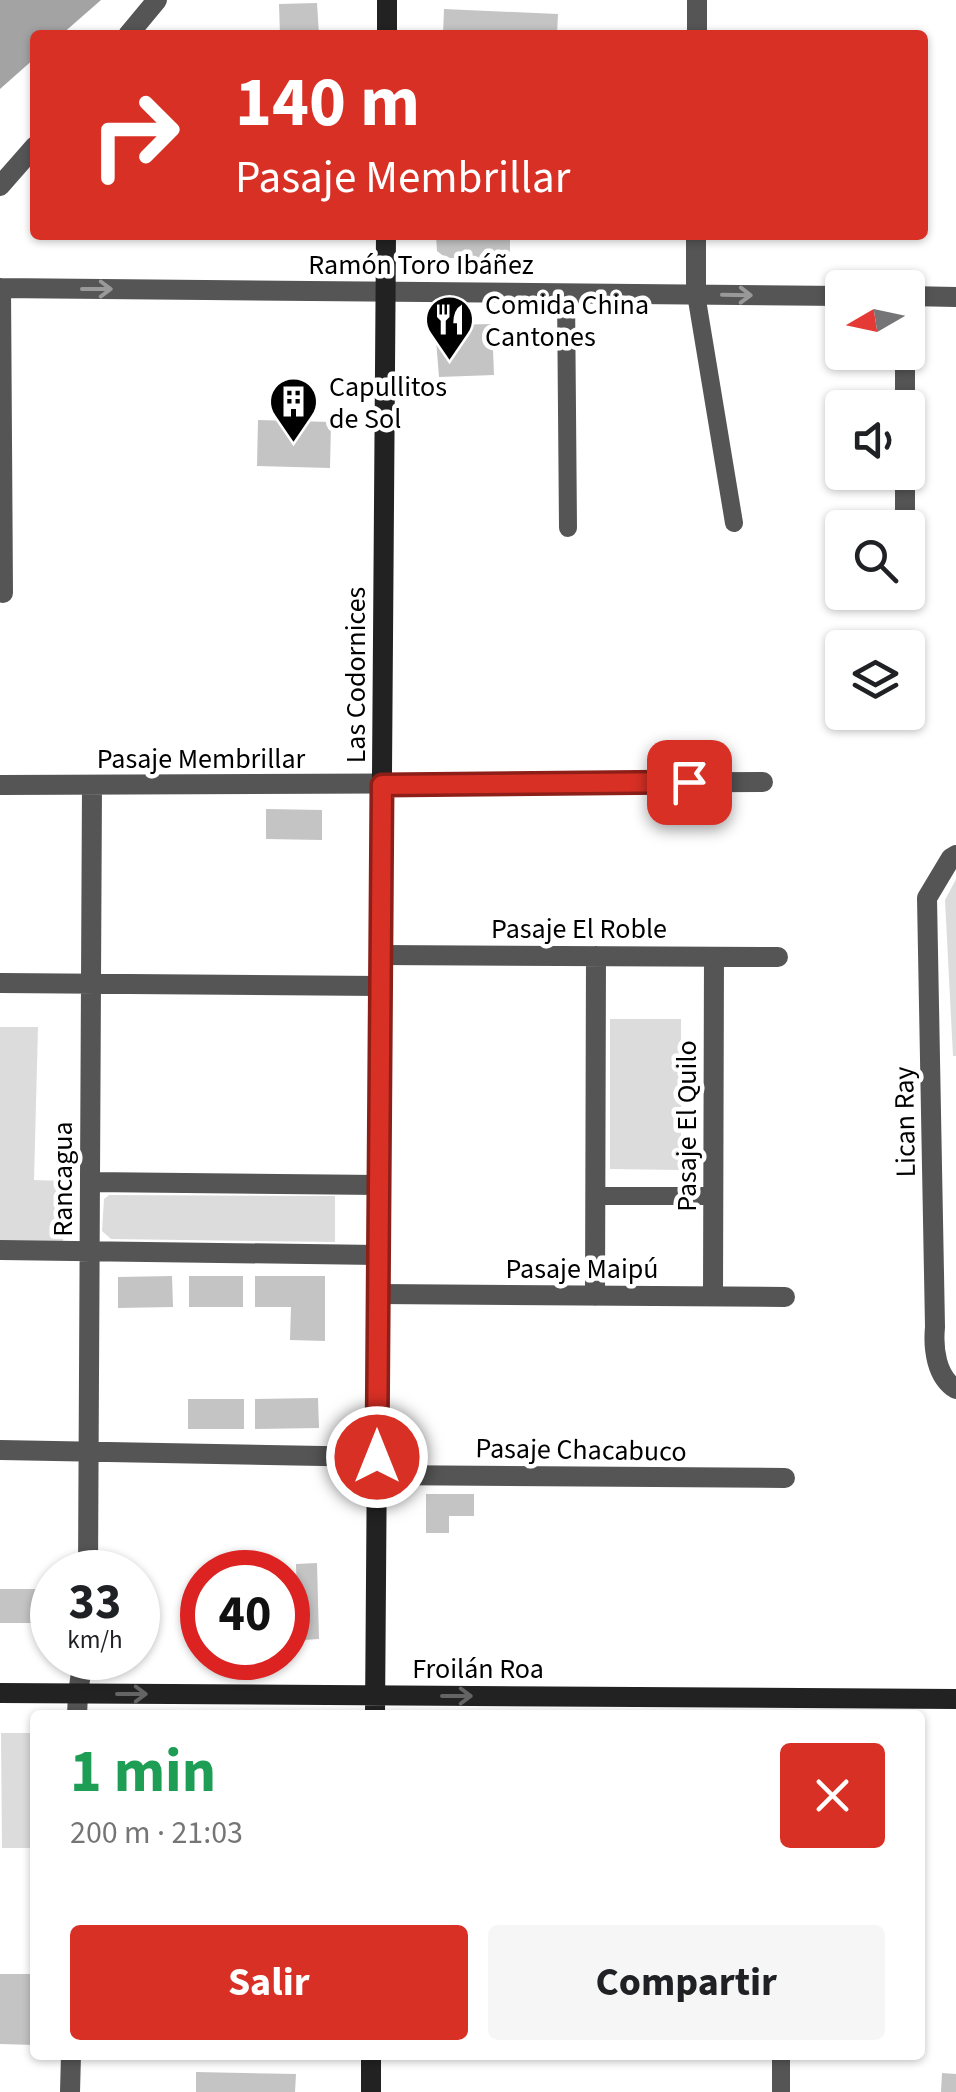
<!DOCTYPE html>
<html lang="es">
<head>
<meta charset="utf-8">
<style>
	:root { --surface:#fff; --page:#f6f6f6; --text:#202124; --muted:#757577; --accent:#d93025 }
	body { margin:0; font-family:"Source Sans 3",sans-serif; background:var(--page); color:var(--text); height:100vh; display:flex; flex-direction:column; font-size:38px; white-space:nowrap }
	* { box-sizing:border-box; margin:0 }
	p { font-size:32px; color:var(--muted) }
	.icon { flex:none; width:55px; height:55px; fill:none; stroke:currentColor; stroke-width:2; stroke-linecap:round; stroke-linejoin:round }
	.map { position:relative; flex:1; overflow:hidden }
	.details { position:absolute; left:30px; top:1710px; width:895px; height:350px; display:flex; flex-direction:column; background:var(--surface); border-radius:10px; box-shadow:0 2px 8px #0004 }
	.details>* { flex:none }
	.banner { position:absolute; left:30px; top:30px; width:898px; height:210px; border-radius:10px; box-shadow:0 2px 8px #0004; background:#d93025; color:#fff; overflow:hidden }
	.needle { width:65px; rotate:261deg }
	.fabs { position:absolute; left:825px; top:270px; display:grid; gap:20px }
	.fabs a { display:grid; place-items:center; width:100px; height:100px; border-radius:10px; background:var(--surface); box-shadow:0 2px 8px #0004; font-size:50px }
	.speed { position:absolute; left:30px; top:1550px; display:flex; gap:20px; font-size:50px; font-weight:700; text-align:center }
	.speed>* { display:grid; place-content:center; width:130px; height:130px; border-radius:50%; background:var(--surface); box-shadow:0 2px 8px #0004; line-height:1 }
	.speed small { font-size:25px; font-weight:400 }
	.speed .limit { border:15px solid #d22; background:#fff; color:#111 }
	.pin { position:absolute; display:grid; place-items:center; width:85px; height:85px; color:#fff; margin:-42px; border-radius:20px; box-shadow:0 5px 15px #0006 }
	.me { position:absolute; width:110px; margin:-55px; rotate:0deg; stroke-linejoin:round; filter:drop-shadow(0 0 8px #0008) }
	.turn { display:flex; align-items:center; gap:35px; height:210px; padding:0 40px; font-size:45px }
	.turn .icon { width:130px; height:130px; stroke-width:2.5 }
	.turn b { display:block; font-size:70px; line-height:85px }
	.round { display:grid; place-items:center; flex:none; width:105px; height:105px; border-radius:10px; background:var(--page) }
	.head { display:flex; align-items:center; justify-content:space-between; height:170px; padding:0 40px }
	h1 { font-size:60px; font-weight:700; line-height:75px; color:#1e9e55 }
	.button { display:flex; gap:20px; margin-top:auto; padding:20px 40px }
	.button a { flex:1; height:115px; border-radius:10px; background:var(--accent); color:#fff; font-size:40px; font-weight:700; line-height:115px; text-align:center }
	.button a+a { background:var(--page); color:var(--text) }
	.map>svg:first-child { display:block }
</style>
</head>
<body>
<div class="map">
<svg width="956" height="2092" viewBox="0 0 956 2092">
	<rect width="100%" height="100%" fill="#fff"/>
	<path fill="#dcdcdc" d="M956 879V1056H953L945 900Z
		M610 1019H681V1170L610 1169Z
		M0 1027H38L34 1180 63 1181V1242H0Z
		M109 1195 335 1196V1242L111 1239 102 1231 104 1199Z
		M1 1733H35V1848H2Z"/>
	<path fill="#a3a3a3" d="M0 0H101L61 35H35V58L0 89Z"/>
	<path fill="#c4c4c4" d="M317 3 319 35H280L279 4Z
		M444 9 558 14 557 35H443Z
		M436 235H510V258H446L437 251Z
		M492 324 494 375 439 377 436 340 447 325Z
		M258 420 331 422 330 468 257 466Z
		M266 809 322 810V840L266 839Z
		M172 1276 173 1307 118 1308V1277Z
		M189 1276H243V1307H189Z
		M255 1276H325V1341L290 1340 291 1307H255Z
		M318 1398 319 1428 255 1429V1399Z
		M188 1399H244V1429H188Z
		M426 1494H474V1516H449V1533H426Z
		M317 1563 319 1639 288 1641V1598L297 1597 296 1564Z
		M0 1589H52V1623H0Z
		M0 1974H35V2045L0 2044Z
		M196 2072 296 2074 295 2092H196Z
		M942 2073 956 2074V2092H941Z"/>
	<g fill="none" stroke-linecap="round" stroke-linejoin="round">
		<path stroke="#555" stroke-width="18" d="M566 293 568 528
			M696 294 734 523
			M595 1196H713
			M781 2092V2055"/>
		<path stroke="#555" stroke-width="20" d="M128 35 157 0
			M697 35V0
			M0 186 35 146
			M0 288 842 296
			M1 288 3 593
			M696 294V235
			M908 296 956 297
			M905 408V352
			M905 528V472
			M0 785 763 782
			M956 855 951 858 927 898 935 1327C933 1348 936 1377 956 1389
			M380 955 778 957
			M0 983 380 986
			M90 1182 379 1185
			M0 1250 378 1255
			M378 1294 785 1297
			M595 1296 596 956
			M713 1296 714 957
			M0 1450 377 1457
			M377 1475 785 1478
			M88 1572 92 785
			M77 1715 78 1694 83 1658
			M70 2092 71 2055"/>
		<path stroke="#222" stroke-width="20" d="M387 35V0
			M0 1693 956 1699
			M375 1715 386 235
			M371 2092V2055"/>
	</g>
	<defs><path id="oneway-shaft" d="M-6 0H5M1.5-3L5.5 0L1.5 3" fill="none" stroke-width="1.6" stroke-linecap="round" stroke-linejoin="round" transform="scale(2.5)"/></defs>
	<g stroke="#999">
		<use href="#oneway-shaft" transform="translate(97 289)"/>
		<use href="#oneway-shaft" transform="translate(737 295) rotate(1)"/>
	</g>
	<g stroke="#646464">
		<use href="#oneway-shaft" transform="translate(132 1694)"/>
		<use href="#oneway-shaft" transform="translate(457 1696)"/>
	</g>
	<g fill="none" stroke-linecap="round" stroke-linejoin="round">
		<defs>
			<path id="route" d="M377 1457 382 785 689 782"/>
		</defs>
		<use href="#route" stroke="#8d1f18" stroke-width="25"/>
		<use href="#route" stroke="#d93025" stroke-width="18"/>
	</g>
	<defs>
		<symbol id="restaurant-pin" viewBox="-11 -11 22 30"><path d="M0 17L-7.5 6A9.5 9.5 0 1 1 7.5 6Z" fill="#000" stroke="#fff"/><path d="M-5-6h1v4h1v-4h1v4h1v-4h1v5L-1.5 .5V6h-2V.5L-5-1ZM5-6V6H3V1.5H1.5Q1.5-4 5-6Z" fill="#fff"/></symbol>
		<symbol id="building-pin" viewBox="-11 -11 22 30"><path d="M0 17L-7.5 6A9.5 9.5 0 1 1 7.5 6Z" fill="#000" stroke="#fff"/><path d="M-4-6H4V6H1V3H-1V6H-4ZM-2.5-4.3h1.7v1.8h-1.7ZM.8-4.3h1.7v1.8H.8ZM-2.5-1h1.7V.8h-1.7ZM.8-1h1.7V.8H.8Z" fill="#fff"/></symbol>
	</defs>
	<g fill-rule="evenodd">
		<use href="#restaurant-pin" x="422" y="292" width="55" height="75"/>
		<use href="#building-pin" x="266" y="374" width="55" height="75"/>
	</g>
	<g text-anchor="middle" stroke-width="9" stroke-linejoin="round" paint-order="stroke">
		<g font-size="28" fill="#000" stroke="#fff">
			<text x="421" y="274">Ramón Toro Ibáñez</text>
			<text transform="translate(355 675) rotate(-90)" y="10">Las Codornices</text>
			<text x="201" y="768">Pasaje Membrillar</text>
			<text x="579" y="938">Pasaje El Roble</text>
			<text transform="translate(904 1122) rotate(-91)" y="10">Lican Ray</text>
			<text transform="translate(686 1126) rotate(-90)" y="10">Pasaje El Quilo</text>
			<text transform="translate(62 1179) rotate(-90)" y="10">Rancagua</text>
			<text x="582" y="1278">Pasaje Maipú</text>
			<text transform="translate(581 1449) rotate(1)" y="10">Pasaje Chacabuco</text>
			<text x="478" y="1678">Froilán Roa</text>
		</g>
		<g font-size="28" fill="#000" stroke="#fff" text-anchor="start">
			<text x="485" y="314">Comida China<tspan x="485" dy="32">Cantones</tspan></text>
			<text x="329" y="396">Capullitos<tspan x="329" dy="32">de Sol</tspan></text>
		</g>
	</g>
</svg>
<div class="fabs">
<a><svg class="needle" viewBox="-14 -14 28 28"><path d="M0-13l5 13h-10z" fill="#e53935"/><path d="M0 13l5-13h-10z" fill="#757577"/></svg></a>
<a><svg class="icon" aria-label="sound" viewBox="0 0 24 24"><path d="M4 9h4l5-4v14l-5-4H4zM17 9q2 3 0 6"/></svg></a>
<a><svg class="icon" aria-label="search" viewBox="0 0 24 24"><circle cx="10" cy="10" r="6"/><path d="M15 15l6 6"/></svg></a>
<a><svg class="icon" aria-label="layers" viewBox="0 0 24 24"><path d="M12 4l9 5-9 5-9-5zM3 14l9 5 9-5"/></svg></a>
</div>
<div class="speed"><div>33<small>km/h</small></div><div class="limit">40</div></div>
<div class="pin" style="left:689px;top:782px;background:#d93025"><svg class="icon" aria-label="arrive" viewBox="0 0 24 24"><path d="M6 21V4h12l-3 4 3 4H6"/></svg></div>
<svg class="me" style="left:377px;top:1457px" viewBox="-20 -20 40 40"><circle r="17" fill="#d93025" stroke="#fff" stroke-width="3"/><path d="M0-11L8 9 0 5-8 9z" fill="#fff"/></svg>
<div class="banner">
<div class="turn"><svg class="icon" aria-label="right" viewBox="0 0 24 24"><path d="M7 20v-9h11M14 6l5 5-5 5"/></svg><div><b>140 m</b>Pasaje Membrillar</div></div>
</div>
<section class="details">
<div class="head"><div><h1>1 min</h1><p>200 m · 21:03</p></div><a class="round" style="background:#d93025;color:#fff"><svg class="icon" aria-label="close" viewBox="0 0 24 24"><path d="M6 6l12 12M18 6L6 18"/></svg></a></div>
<div class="button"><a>Salir</a><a>Compartir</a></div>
</section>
</div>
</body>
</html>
